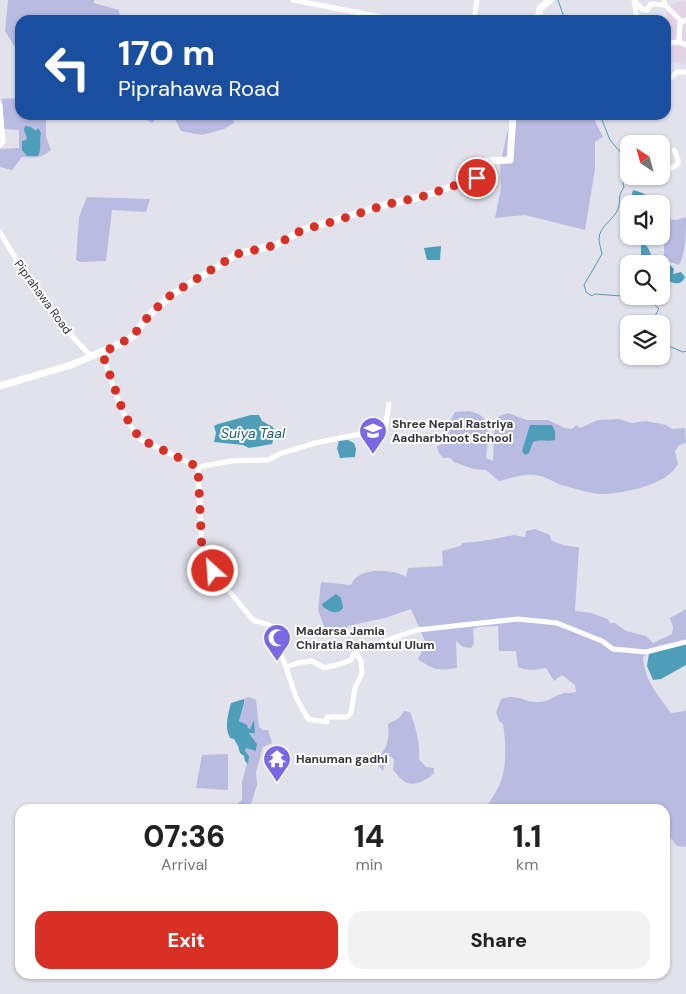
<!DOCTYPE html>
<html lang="en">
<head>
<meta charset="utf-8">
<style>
	:root { --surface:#fff; --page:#f2f2f2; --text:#222; --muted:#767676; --accent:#d93025 }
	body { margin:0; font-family:"DM Sans",sans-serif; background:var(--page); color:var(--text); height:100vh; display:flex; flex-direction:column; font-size:19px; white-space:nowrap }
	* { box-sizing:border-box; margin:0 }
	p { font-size:16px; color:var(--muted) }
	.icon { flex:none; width:28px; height:28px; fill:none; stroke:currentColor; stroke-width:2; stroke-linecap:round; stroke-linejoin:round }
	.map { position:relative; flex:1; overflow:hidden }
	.sheet { position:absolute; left:15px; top:804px; width:655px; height:175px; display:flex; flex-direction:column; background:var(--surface); border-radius:15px; box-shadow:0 1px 4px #0004 }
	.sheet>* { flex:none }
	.hud { position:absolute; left:15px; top:15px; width:656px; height:105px; border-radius:15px; box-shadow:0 1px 4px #0004; background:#1a4fa0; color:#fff; overflow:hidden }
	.needle { width:32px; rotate:324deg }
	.fabs { position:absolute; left:620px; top:135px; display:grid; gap:10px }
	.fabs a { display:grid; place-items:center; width:50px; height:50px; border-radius:10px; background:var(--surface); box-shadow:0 1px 4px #0004; font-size:25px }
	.pin { position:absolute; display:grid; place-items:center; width:42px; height:42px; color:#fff; margin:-21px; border:2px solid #fff; border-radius:50%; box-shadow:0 1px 5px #0007 }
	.me { position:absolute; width:55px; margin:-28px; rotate:334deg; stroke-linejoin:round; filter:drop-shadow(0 0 4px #0008) }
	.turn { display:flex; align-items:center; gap:18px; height:105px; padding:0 20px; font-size:22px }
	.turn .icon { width:65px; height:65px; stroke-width:2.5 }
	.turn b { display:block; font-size:35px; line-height:42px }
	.eta { display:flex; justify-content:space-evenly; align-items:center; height:85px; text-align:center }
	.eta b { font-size:30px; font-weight:800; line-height:35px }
	.button { display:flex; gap:10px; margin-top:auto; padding:10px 20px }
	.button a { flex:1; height:58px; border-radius:15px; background:var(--accent); color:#fff; font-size:20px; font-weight:800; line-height:58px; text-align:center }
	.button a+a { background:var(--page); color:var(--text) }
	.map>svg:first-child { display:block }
</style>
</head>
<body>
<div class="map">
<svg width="686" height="994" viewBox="0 0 686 994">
	<rect width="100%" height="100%" fill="#e1e2ec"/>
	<path fill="#e3d3e5" d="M686 0V64L666 61 667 6Z"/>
	<path fill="#babbe1" d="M8 0H94V3L119 10 120 19 123 20H20V72L19 73 20 55 5 31Z
		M20 98V115H44L46 117V137L51 150C41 159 34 158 22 157L12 170 0 167V149L19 148V130L4 129 2 99Z
		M121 115H232L234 123 224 129 202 135 181 131 175 119 158 117 152 123 140 116 127 118Z
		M511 115H592L603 137 595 142V169L585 230 525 215 495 218 501 188 500 166Z
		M87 197 150 199 146 212 112 210 106 261 80 262 76 260 79 217Z
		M686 217C686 233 686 252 679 265L667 261 664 256V240L661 230 667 219 676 220Z
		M469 411C472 412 477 413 480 415 492 423 487 446 486 458L493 461 494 433 499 416 508 413 527 420H548L565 428 572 429 576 425 580 428 598 420 618 419 632 423 646 421 666 425 672 429 685 428 686 443 679 445 675 451 678 464C667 485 626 493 603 494 592 494 576 489 565 486 554 483 545 475 533 475 522 474 509 479 499 481L486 470 473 469 454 462 450 458H443L439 453 437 447 448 439C447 429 450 421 455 412Z
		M535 529 550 535 551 540C561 545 569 547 579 547L575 611 591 613 608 619 610 623H615L626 631 646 636 653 643 672 634 673 627 670 618 686 609V642L652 651 643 657C645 682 657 693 671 713L685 711 686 709V847L677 846 665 831V809H485C490 801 496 793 500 784 507 765 506 744 503 724L499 721 496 712 501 699C519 693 522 702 537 702 547 703 554 696 564 693 568 693 572 693 576 692L575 685 562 675 554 681 546 668C536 670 527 671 518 667L516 651H499L498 626 479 627 473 629 474 644 471 648 463 647 456 641 457 668C439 671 433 670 418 659L426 643 411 609 385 618 348 626 341 636 326 632 318 610 321 582 351 585C357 567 393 568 406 577L408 568 443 566 442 551 460 546 463 543 483 541 514 535 525 537 526 531Z
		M249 697 256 700 259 727 263 730H268L272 743 263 747 256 772 257 785 250 807 232 809 242 800V782L249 756 245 751 246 748 256 751 257 745 249 732 255 733 254 721 250 729 239 721C241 713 246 706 244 699Z
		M404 711 410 712C416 728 420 742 419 759L426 767 434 768V773C427 780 415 787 405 782 400 779 396 773 393 770L394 759 388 755 383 771 375 762V759C389 749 389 739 388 724L399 718Z
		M228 754V790L196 788 202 755Z"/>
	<path fill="#4e9eba" d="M25 126 31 127 36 131 38 128 41 133C39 142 42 148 38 156H27L22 150V141L26 140 27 138 24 130Z
		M633 190C637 191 646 194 649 197L651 204H634L631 197Z
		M641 243C649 245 650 252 652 259L664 262 661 265V264L640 263 638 260 641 257Z
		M441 246 440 260H427L424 248Z
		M669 264 674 269 673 274 681 272 685 277C681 286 673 284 666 279L665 273 661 272V268L665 269V265Z
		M251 415H259L262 421 273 427 275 433 272 444 249 448 243 445 214 442 216 433 214 426 218 424Z
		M530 425H552L555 431V440C548 442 540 439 533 442L529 453 525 455 522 451Z
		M348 440 354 443 356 449 355 457 340 458 337 448 339 441Z
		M336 594 341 598 343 608C337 616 329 611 323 607L322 604Z
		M686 644V665L661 679 653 680 647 666 649 653Z
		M244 699V704L239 721 247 725 248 728 250 729 254 720 255 733H249L257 744 256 751 246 748 245 751 249 756 248 764 245 761 244 756 240 753 238 746 234 739 230 738C224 727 228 715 231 703Z"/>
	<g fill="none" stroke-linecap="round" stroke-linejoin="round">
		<path stroke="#4e9eba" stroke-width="1" d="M558 0 565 20
			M600 115 610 140 621 153 625 166 622 178 624 187C617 197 621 201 618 209 614 220 599 226 599 239 599 243 601 249 602 254L584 285 586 292 592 296 595 294 635 297 651 301 659 309 650 324
			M661 343 683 352 686 351"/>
		<path stroke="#fff" stroke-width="5" d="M293 0 397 20
			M634 0 642 9 647 10 651 4 665 5
			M634 0 637 20
			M664 0 665 5 682 22
			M474 20 477 0
			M679 42 680 23 686 20
			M666 43 679 42 686 45
			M666 82 677 72H686
			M0 105 3 142 0 145
			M661 171H667L678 164V159L674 150
			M0 232C25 276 56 322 92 357
			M102 353C112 382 120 415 140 439L198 467 202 552 206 563 253 620 269 625 286 667 298 663 312 661 324 668 340 664 351 660 355 651
			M198 467 231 461 268 460 279 454 315 443 385 429 389 404
			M355 651 417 630 518 619 557 623 602 641 613 649 646 652 686 642
			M286 667 296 697 308 719 327 722V717H347L351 713 355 688 362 673 361 661 355 651"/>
		<path stroke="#fff" stroke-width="7" d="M538 20 540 8 550 0
			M0 386 71 365 122 343 132 337 151 313 172 295 237 254 276 245 302 230 388 204 421 197 477 178 479 164 486 161 510 160 513 115"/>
	</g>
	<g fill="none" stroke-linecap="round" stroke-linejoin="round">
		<path stroke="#d93025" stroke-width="9" stroke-dasharray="0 16.2" d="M213 571 206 563 202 552 198 467 140 439 124 414 102 353 132 337 151 313 172 294 237 254 276 245 302 230 335 221 388 204 421 197 477 178"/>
	</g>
	<defs>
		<symbol id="school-pin" viewBox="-11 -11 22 30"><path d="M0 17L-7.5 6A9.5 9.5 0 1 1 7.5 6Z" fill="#7a69e4" stroke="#fff"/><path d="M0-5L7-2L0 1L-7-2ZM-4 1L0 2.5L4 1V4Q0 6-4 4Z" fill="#fff"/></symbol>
		<symbol id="mosque-pin" viewBox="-11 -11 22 30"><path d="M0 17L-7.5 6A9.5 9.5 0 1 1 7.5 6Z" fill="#7a69e4" stroke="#fff"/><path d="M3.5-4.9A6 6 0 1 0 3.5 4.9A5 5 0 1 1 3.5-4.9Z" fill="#fff"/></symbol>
		<symbol id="temple-pin" viewBox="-11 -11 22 30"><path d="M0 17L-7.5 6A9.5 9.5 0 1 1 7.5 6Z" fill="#7a69e4" stroke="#fff"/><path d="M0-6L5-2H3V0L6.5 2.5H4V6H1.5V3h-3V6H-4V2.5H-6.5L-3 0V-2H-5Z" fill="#fff"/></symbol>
	</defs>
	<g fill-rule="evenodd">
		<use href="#school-pin" x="357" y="415" width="32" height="43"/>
		<use href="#mosque-pin" x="261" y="622" width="32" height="43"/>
		<use href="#temple-pin" x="261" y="743" width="32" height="43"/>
	</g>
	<g text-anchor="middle" stroke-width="4" stroke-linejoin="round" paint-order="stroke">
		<g font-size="12" fill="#35363a" stroke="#fff">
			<text transform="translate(43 297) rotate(54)" y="4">Piprahawa Road</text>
		</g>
		<g font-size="12" font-weight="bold" fill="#35363a" stroke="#fff" text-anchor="start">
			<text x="392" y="428">Shree Nepal Rastriya<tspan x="392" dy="14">Aadharbhoot School</tspan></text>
			<text x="296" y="635">Madarsa Jamia<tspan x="296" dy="14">Chiratia Rahamtul Ulum</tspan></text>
			<text x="296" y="763">Hanuman gadhi</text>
		</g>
		<g font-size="14" font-style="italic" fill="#1e5d72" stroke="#fff">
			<text x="253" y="438">Suiya Taal</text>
		</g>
	</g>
</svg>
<div class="fabs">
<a><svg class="needle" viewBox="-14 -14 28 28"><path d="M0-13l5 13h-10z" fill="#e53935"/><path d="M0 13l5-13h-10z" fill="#767676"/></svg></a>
<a><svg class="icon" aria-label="sound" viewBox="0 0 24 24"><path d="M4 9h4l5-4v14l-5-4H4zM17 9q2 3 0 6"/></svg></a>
<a><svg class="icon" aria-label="search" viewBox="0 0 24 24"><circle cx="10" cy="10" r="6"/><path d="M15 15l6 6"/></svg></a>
<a><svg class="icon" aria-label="layers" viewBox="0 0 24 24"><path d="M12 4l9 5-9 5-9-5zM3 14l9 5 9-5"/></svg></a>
</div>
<div class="pin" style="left:477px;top:178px;background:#d93025"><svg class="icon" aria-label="arrive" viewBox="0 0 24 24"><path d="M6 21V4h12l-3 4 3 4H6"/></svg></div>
<svg class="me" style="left:213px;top:571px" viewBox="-20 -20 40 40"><circle r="17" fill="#d93025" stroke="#fff" stroke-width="3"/><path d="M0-11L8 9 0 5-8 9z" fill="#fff"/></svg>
<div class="hud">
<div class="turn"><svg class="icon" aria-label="left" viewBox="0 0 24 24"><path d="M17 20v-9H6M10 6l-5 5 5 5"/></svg><div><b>170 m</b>Piprahawa Road</div></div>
</div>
<section class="sheet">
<div class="eta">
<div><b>07:36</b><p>Arrival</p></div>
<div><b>14</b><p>min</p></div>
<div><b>1.1</b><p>km</p></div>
</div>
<div class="button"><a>Exit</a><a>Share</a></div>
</section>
</div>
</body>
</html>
